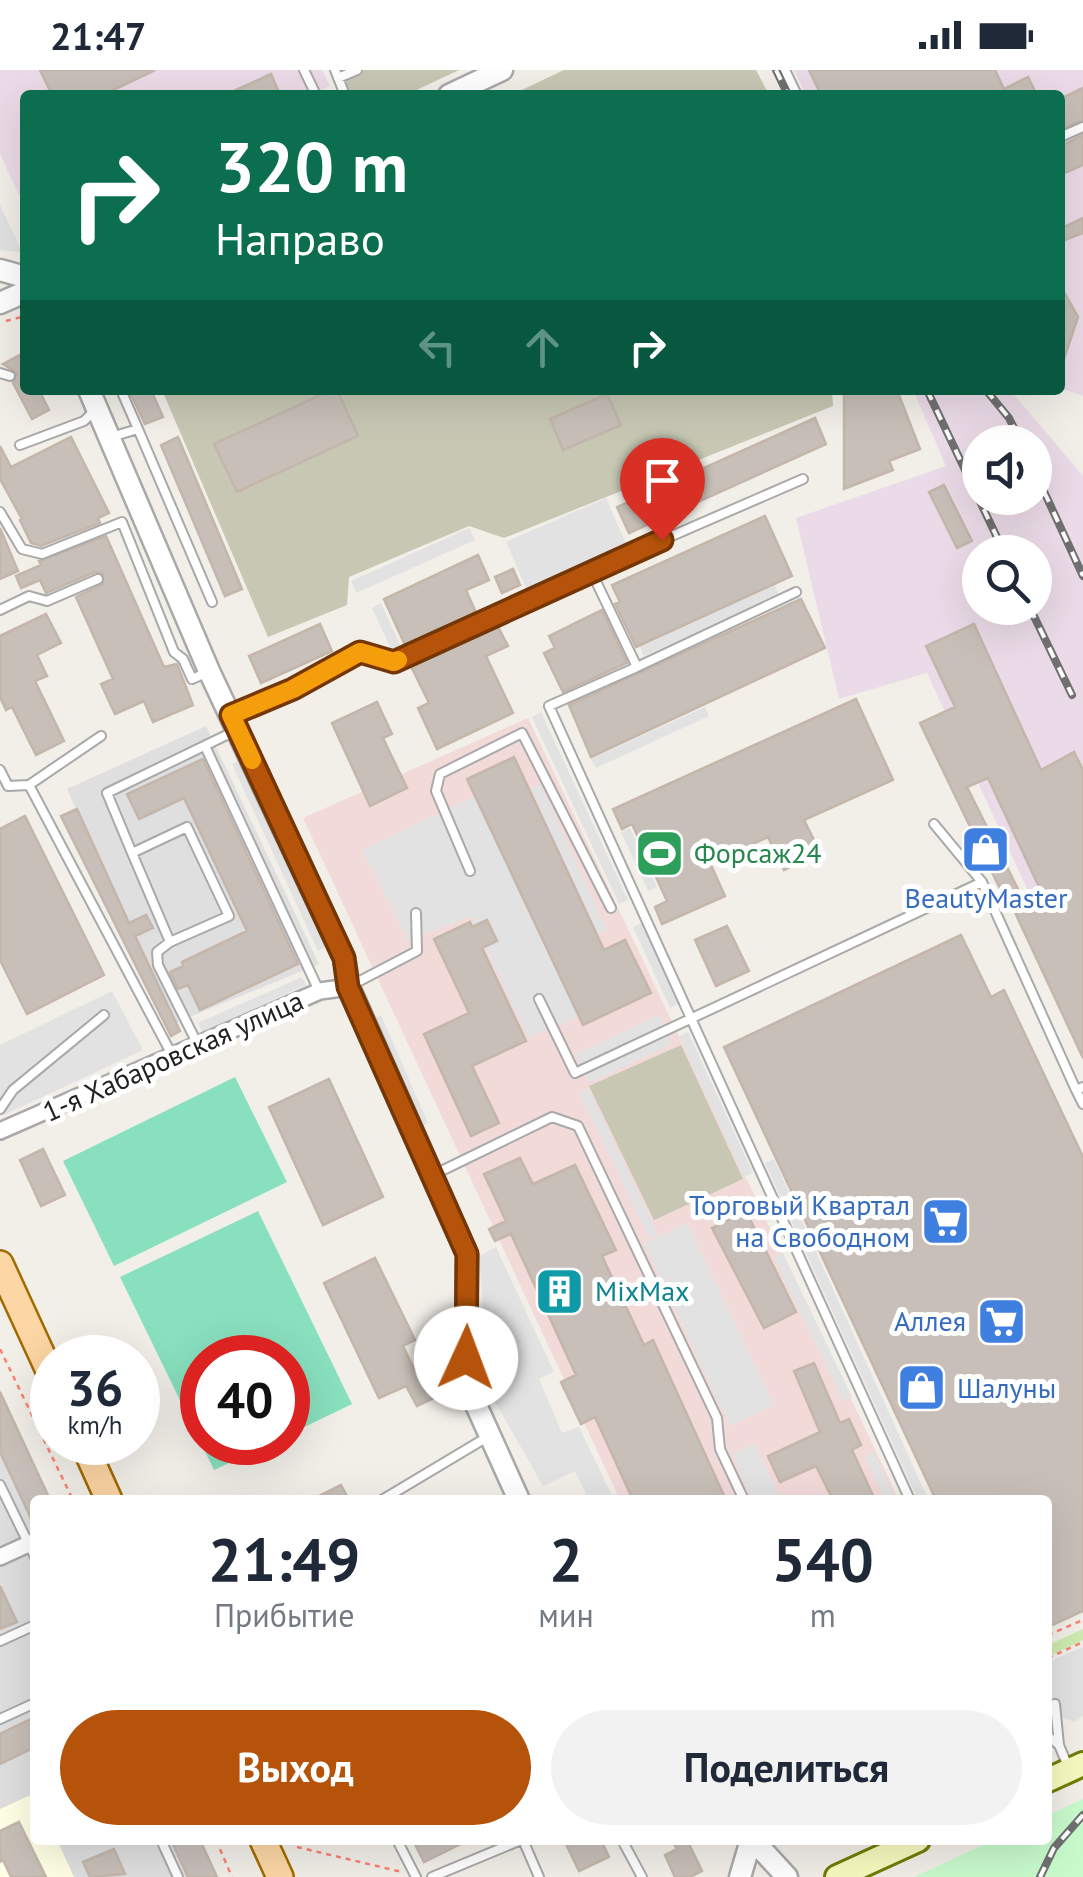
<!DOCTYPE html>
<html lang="ru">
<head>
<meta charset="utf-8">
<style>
	:root { --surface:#fff; --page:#f2f2f3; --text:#1f2937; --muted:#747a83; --accent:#b45309 }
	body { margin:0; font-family:"PT Sans",sans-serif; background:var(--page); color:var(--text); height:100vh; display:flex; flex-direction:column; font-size:38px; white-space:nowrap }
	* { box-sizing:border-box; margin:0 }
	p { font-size:32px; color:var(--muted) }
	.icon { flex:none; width:55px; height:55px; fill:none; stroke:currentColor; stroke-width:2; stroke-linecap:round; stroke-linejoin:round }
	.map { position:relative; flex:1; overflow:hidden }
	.drawer { position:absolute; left:30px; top:1425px; width:1022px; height:350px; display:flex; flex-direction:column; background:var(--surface); border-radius:10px; box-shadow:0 10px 40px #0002 }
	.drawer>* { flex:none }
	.hud { position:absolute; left:20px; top:20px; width:1045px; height:305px; border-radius:10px; box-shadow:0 10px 40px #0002; background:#0b6e4f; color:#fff; overflow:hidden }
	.buttons { position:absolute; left:962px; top:355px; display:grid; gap:20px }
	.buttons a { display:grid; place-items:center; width:90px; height:90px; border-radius:50%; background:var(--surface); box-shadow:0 10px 40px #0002; font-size:50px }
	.speed { position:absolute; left:30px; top:1265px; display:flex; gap:20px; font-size:50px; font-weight:700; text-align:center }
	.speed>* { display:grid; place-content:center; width:130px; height:130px; border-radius:50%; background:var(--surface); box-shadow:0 10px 40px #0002; line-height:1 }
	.speed small { font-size:25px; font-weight:400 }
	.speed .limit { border:15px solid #d22; background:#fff; color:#111 }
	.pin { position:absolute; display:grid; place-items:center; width:85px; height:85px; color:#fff; margin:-102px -42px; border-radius:50% 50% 50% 0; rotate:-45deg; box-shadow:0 0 10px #0007 }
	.pin .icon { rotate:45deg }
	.me { position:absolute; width:110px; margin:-55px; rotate:2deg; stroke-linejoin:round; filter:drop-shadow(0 0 8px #0008) }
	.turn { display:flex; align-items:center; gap:35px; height:210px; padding:0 30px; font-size:45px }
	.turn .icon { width:130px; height:130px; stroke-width:2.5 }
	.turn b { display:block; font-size:70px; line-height:85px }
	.lanes { display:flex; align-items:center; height:95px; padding:0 30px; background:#0003; justify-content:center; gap:50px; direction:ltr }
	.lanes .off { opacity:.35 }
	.eta { display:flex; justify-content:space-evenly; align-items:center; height:170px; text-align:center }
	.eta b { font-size:60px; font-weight:600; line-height:70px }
	.action { display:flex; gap:20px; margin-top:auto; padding:20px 30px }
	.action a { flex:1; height:115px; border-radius:60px; background:var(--accent); color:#fff; font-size:40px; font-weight:600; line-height:115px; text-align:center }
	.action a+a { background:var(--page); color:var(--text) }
	.status { display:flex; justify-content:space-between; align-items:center; height:70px; padding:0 50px; background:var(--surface); direction:ltr }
	.status svg { height:28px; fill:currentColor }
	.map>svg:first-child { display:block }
</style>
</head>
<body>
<div class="status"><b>21:47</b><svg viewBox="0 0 49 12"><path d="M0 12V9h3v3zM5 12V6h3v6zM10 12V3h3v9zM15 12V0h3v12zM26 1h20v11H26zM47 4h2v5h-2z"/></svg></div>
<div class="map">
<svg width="1083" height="1807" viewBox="0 0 1083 1807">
	<rect width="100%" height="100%" fill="#f2efe9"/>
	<path fill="#e0dfdf" d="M206 656 319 894 175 953 67 719Z
		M0 1319 52 1430H35V1770H201L217 1807H0Z"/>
	<path fill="#f2dad9" d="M528 648 899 1430H620L303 748Z"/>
	<path fill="#ebdbe8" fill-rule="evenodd" d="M0 0H322L330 16 310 25H25V122L19 125 0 84Z
		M794 0H1083V326L1060 318V25H806Z
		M913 320H1010L1083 406V939L927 603 839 629 796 448 946 396ZM980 372H1035V428H980ZM980 482H1035V538H980Z"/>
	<path fill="#ffffe5" d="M35 1723V1770H57L74 1807H0V1739Z"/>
	<path fill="#c7c7b4" d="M341 0H459L406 25H351Z
		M564 0H756L769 25H511Z
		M162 320H832L833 336 504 468 469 456 349 507 347 535 268 567Z
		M681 975 743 1109 654 1150 589 1016Z"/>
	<path fill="#cdebb0" d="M1083 1559V1570L1048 1587V1575Z"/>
	<path fill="#c8facc" d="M1083 1729V1807H914L994 1770H1048V1745Z"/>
	<path fill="#88e0be" d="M235 1007 287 1112 114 1196 63 1091Z
		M258 1141 352 1334 288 1365V1288H202V1372L272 1373 214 1400 120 1207Z"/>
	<path fill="#e2e2e2" d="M0 135 22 182 0 180Z
		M606 428 627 476 527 520 506 472Z
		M469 458 475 470 356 523 351 511Z
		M775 515 779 525 644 586 640 577Z
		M381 533 402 579 393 583 372 538Z
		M705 637 709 646 596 698 591 689Z
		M541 642 628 830 619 834 532 647Z
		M241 690 327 876 318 881 232 694Z
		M540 714 607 860 598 864 531 719Z
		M475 726 579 947 528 967 471 846 408 871 362 780Z
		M630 758 657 817 648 821 621 762Z
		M642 853 679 933 670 938 633 857Z
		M302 907 306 915 202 962 198 953Z
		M112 921 143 980 4 1045 0 1040V975Z
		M381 945 428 1053 419 1057 372 949Z
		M659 945 672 974 589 1013 575 984Z
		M688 962 753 1103 744 1107 679 966Z
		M588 1018 658 1164 649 1168 579 1022Z
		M774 1089 928 1429 926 1430H918L765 1093Z
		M687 1153 774 1335 730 1356 644 1173Z
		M496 1177 554 1302 539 1309 562 1363 579 1357 614 1430H589L575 1401 543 1416 490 1323 479 1186Z
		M783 1183 852 1327 843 1331 774 1188Z
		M755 1374 781 1430H753L732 1384Z
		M874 1382 896 1430H885L865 1387Z
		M1083 1577V1646L1075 1652 1048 1643V1592Z"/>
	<path fill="#c7bfb8" stroke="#c4b6ab" stroke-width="2.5" fill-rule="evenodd" d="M40 0H155L103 25H52Z
		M809 0H995L1004 19 1028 7 1037 25H821Z
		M271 4 280 25H225Z
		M1083 18V50L1063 58 1060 29Z
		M1083 65V95L1060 105V76Z
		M1083 148V163L1060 172V159Z
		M1060 215 1078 247 1062 295 1060 294Z
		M20 285 25 293V320H39L49 340 32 349 13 313 17 303 3 294Z
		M129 320H151L163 347 145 354Z
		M331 320H337L358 366 237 422 214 374Z
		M844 320H897L920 379 889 391 893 400 844 419Z
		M607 324 621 355 563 380 550 349Z
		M815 348 826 374 629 463 617 437Z
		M71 367 109 443 98 448 100 453 41 476 31 473 20 450 22 449 0 409V376L11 397Z
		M178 367 242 519 225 526 161 375Z
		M944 415 972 471 957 478 929 422Z
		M765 446 792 506 636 577 615 534 620 532 612 515Z
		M0 458 18 501 0 509Z
		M106 466 164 597 177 594 193 635 153 652 144 631 115 644 101 614 113 609 76 527 103 514V504L95 502 46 523 40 510 21 518 16 506 41 495 39 491Z
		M478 485 489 510 466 520 477 545 406 577 384 529Z
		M513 499 520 515 502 523 495 507Z
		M801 529 825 578 591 687 569 635Z
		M602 540 627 593 563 622 544 583 555 578 549 566Z
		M46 544 61 573 37 585 47 606 35 611 64 671 36 685 12 637 6 640 0 627V566Z
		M496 553 508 576 486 586 513 643 437 679 418 638 429 633 409 592Z
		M320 554 332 581 261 613 249 586Z
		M974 554 1041 700 1074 682 1083 700V988L1006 823 1003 825 920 653 955 637 926 576ZM988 708 1047 834 1030 843 967 717Z
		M856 629 893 710 804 750 820 782 784 800 768 767 710 793 725 826 662 854 655 837 667 831 632 754 622 759 613 739Z
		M377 632 392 664 383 668 407 718 370 736 332 653Z
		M514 687 604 880 625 870 651 923 583 955 467 709Z
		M203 689 298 894 200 940 188 915 178 919 170 902 183 896 182 892 247 861 184 728 139 749 127 724Z
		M77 739 129 853 146 845 153 858 135 866 180 961 171 966 61 746Z
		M25 746 104 905 27 944 0 890V759Z
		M487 850 497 871 482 878 526 971 472 996 499 1053 471 1066 424 964 469 943 434 869 470 852 472 857Z
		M727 856 749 901 716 916 695 870Z
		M961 865 991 927 1004 920 1083 1087V1541L1048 1557V1430H936L724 977Z
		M329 1009 383 1127 323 1155 269 1037Z
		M43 1079 65 1125 41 1136 20 1090Z
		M520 1088 533 1114 575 1095 616 1180 602 1186 644 1275 653 1270 726 1430H633L595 1347 581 1354 561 1312 576 1305 511 1164 495 1171 489 1159 506 1151 484 1104Z
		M746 1141 796 1242 764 1258 712 1158Z
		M375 1188 415 1270 403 1276 415 1301 434 1292 448 1321 417 1336 406 1316 379 1328 324 1213Z
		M814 1293 840 1353 849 1349 861 1375 852 1380 875 1430H833L816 1396 780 1412 768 1386 820 1362 794 1301Z
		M0 1322 50 1430H35V1457L0 1382Z
		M341 1415 349 1430H311Z
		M0 1516 17 1552 0 1559Z
		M35 1647V1677L0 1694V1664Z
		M19 1752 46 1807H11L3 1790 0 1792V1761Z
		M171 1770H200L217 1807H188Z
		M413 1770H469L424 1792Z
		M564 1770H601L609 1787 579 1801Z
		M672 1770H687L702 1801 690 1807H675L665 1785 677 1779Z
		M114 1779 125 1804 90 1807 83 1792Z"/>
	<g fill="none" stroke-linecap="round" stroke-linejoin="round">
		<defs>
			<path id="service" d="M304 0 316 25
				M335 0 345 25
				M785 0 797 25
				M338 8 357 0
				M1060 67 1083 57
				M0 303 10 306
				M121 320 138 359
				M111 367 138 359 212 532
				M20 375 84 351 96 339
				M0 442 22 479 42 484 122 452 174 582 183 589 192 609 208 602
				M591 501 803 409
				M0 540 29 526 47 531 98 509
				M637 597 796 522
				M231 645 293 619 360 583 394 591 591 501 637 597 549 636 910 1430
				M205 676 319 921
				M0 700 8 716 29 715 101 666
				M29 715 172 985
				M934 754 982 812
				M132 783 170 872
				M470 801 436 721 440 704 522 663 611 838
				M352 915 417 881 416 843
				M539 929 575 1003 982 812 1076 1020 1083 1017
				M198 975 158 895 157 882 170 872 229 846 187 757 132 783 107 723 237 660
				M1076 1020 1083 1034
				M0 1039 13 1020 104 945
				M433 1105 552 1047 578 1056 717 1348 720 1379 744 1430
				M0 1415 35 1487
				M382 1430 489 1366
				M0 1571 35 1555
				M1055 1634 1059 1675
				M0 1649 35 1633
				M1048 1666 1059 1675 1069 1699
				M161 1770 178 1807
				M397 1770 416 1807
				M523 1770 539 1807
				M622 1770 642 1807
				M432 1807 521 1770"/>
			<path id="minor" d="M0 1061 320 921 349 917
				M0 1487 35 1471"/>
			<path id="tertiary" d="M449 25 502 0
				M0 200 25 207
				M0 233 25 222
				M89 320 209 601 344 888 349 917 467 1184 466 1288 472 1326 519 1430
				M753 1770 787 1807
				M740 1807 751 1770"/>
			<path id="secondary" d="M1048 1710 1083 1694
				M837 1807 918 1770"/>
			<path id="primary" d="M0 1194 52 1307
				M83 1372 109 1430
				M263 1770 280 1807"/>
		</defs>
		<use href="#service" stroke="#a9a9a9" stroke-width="12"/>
		<use href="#minor" stroke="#a9a9a9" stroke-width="20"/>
		<use href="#tertiary" stroke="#a9a9a9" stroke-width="25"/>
		<use href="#secondary" stroke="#707d05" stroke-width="28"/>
		<use href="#primary" stroke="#a06b00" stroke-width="30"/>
		<path stroke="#fa8072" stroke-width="2.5" stroke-dasharray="5 5" stroke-linecap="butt" d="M6 251 25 246
			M0 1279 73 1430
			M1048 1565 1083 1550
			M1048 1588 1083 1572
			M216 1770 232 1807
			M297 1777 402 1802"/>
		<use href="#service" stroke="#fff" stroke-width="8"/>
		<use href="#minor" stroke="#fff" stroke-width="15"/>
		<use href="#tertiary" stroke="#fff" stroke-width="20"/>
		<use href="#secondary" stroke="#f7fabf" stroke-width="22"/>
		<use href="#primary" stroke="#fcd6a4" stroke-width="25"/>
		<defs>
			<path id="rail" d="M776 0 788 25
				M927 320 1004 482
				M986 320 1009 348 1021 372
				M1035 402 1083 506
				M1030 538 1072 625
				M1040 1807 1054 1778 1083 1745"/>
		</defs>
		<use href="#rail" stroke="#707070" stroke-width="8"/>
		<use href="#rail" stroke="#fff" stroke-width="4" stroke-dasharray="11" stroke-linecap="butt"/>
	</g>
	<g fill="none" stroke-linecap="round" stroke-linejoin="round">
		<defs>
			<path id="route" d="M466 1288 467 1184 348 917 344 888 231 645 293 619 360 582 394 592 662 470"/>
		</defs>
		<use href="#route" stroke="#753606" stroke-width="25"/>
		<use href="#route" stroke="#b45309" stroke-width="18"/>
		<path stroke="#f59e0b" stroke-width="18" d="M252 690 231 645 293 619 360 582 394 592 398 590"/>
	</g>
	<defs>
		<symbol id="shop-square" viewBox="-11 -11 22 22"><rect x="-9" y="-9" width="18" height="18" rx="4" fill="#3f7fe0" stroke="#fff"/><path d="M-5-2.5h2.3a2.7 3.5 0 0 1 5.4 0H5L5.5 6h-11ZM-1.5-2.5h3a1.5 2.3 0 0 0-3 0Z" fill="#fff"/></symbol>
		<symbol id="stadium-square" viewBox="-11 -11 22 22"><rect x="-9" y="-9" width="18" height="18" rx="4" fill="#2e9e5b" stroke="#fff"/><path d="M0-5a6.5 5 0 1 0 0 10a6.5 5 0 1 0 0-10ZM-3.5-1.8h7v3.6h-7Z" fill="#fff"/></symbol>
		<symbol id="supermarket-square" viewBox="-11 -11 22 22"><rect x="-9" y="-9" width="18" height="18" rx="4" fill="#3f7fe0" stroke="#fff"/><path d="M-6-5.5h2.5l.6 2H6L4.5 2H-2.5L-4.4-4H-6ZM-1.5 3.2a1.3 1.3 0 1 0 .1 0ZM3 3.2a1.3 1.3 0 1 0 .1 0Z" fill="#fff"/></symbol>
		<symbol id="building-square" viewBox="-11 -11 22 22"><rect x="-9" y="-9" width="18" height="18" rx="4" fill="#0f9aa8" stroke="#fff"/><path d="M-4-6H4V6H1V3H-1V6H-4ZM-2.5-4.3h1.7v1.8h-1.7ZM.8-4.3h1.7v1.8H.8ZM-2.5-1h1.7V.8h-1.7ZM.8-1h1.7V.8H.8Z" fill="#fff"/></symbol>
	</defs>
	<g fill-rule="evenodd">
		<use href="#shop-square" x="958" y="752" width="55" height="55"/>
		<use href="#stadium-square" x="632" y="756" width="55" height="55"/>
		<use href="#supermarket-square" x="918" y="1124" width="55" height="55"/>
		<use href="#building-square" x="532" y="1194" width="55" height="55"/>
		<use href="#supermarket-square" x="974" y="1224" width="55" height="55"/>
		<use href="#shop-square" x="894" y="1290" width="55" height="55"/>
	</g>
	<g text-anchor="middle" stroke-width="10" stroke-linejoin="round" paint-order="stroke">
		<g font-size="28" fill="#27864d" stroke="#fff" text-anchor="start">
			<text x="694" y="793">Форсаж24</text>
		</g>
		<g font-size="28" fill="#366cbe" stroke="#fff" text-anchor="end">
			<text x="986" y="838" text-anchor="middle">BeautyMaster</text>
			<text x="910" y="1145">Торговый Квартал<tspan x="910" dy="32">на Свободном</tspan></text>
			<text x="966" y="1261">Аллея</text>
			<text x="957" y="1328" text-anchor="start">Шалуны</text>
		</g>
		<g font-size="28" fill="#222" stroke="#fff">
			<text transform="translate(173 986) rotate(-24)" y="10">1-я Хабаровская улица</text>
		</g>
		<g font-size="28" fill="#0d838f" stroke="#fff" text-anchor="start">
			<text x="595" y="1231">MixMax</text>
		</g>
	</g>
</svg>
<div class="buttons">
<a><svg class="icon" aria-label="sound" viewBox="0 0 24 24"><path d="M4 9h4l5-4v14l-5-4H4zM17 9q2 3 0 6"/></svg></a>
<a><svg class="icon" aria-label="search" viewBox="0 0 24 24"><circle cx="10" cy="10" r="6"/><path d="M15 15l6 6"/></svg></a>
</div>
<div class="speed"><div>36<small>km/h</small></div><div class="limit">40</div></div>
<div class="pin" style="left:662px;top:470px;background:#d93025"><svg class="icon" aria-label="arrive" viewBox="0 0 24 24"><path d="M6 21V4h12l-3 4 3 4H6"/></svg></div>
<svg class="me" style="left:466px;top:1288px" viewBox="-20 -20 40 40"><circle r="19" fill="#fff"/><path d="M0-13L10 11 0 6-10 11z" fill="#b45309"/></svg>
<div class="hud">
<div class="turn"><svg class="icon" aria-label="right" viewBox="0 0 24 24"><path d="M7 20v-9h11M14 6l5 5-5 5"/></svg><div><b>320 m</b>Направо</div></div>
<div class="lanes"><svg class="icon off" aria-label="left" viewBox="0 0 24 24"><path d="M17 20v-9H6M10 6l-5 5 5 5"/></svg><svg class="icon off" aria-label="ahead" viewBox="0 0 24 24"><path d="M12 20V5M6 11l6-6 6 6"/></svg><svg class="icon" aria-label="right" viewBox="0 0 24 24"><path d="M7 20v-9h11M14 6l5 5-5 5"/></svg></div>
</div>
<section class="drawer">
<div class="eta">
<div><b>21:49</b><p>Прибытие</p></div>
<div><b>2</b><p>мин</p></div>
<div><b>540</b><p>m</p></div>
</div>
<div class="action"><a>Выход</a><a>Поделиться</a></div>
</section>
</div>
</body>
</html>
